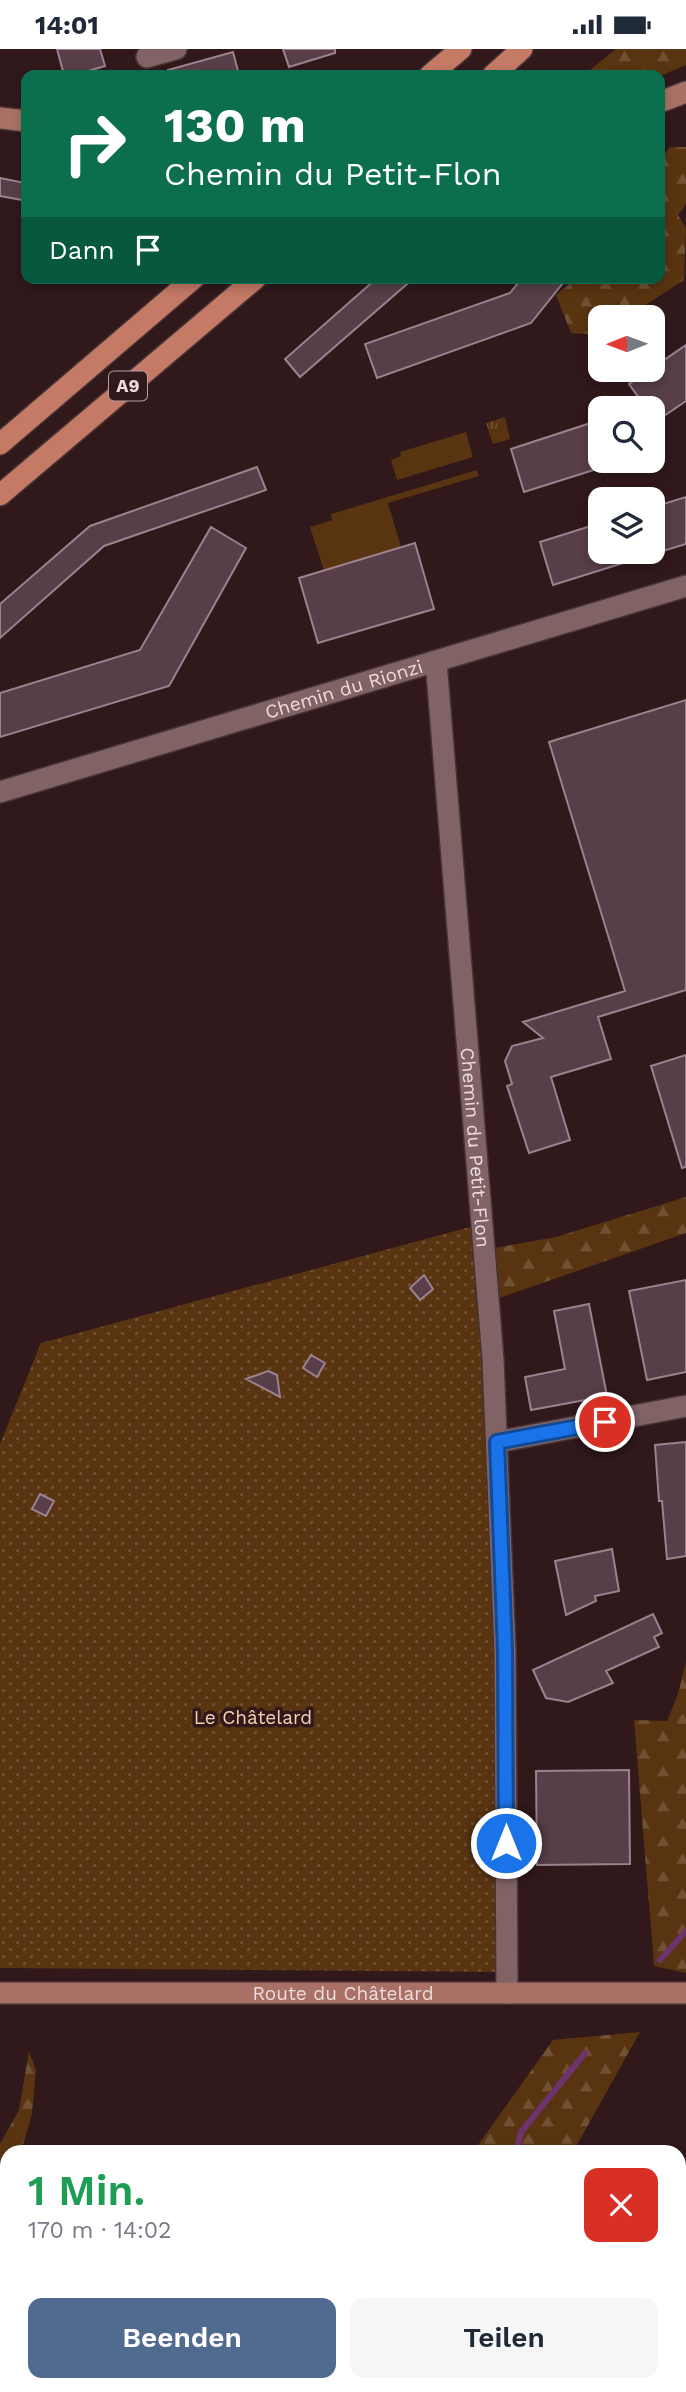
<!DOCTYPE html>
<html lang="de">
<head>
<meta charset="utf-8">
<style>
	:root { --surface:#fff; --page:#f6f6f7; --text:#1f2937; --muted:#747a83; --accent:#516a90 }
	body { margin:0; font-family:"Work Sans",sans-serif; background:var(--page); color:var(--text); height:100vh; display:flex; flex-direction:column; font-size:26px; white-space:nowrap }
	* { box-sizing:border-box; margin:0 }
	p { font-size:23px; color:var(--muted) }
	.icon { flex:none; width:38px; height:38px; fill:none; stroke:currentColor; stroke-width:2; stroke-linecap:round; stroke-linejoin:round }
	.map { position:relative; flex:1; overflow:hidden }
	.side { position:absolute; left:0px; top:2096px; width:686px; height:247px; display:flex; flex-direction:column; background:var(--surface); border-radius:21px 21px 0 0; box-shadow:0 4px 10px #0003 }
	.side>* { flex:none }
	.hud { position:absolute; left:21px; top:21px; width:644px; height:214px; border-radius:14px; box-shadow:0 4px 10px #0003; background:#0b6e4f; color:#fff; overflow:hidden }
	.needle { width:46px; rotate:269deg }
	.controls { position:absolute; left:588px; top:256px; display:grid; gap:14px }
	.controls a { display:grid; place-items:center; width:77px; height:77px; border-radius:14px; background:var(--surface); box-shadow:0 4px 10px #0003; font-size:35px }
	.pin { position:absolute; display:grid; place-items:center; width:60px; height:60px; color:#fff; margin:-30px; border:4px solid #fff; border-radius:50%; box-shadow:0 2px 7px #0007 }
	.me { position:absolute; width:77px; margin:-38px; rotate:0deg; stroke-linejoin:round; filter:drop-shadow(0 0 5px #0008) }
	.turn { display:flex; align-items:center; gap:24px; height:147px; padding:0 28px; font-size:32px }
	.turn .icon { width:91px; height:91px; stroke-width:2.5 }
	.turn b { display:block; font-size:49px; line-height:60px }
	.then { display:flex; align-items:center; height:66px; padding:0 28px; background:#0003; gap:14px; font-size:26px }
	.round { display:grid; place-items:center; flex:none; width:74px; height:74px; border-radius:14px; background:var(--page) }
	.overview { display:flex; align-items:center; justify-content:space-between; height:119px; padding:0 28px }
	h1 { font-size:42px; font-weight:600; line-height:52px; color:#1e9e55 }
	.action { display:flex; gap:14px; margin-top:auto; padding:14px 28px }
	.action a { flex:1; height:80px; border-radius:14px; background:var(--accent); color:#fff; font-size:28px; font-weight:600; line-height:80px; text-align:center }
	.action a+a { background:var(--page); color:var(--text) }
	.status { display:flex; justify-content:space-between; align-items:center; height:49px; padding:0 35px; background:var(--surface); direction:ltr }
	.status svg { height:19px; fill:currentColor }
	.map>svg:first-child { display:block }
</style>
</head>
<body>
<div class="status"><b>14:01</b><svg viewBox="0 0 49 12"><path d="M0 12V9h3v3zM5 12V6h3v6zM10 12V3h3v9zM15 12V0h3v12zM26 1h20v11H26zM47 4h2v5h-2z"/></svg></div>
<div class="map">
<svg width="686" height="2343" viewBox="0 0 686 2343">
	<defs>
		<pattern id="grass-tufts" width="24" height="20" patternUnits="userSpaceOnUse" patternTransform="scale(1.75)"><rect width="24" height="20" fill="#593411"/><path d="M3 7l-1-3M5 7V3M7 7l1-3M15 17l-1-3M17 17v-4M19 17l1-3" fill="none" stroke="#715133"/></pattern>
		<pattern id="forest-firs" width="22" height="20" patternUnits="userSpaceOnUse" patternTransform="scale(1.75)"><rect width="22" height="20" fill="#593411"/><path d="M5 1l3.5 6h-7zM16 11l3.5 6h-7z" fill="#715133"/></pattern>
		<pattern id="garden-dots" width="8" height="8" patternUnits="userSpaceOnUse" patternTransform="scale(1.75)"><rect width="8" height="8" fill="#593411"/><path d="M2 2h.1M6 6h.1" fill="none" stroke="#715133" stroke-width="1.8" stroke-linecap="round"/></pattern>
	</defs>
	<rect width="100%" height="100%" fill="#30181b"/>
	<path fill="url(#grass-tufts)" d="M505 368 510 390 493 395 486 374Z"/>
	<path fill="url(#forest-firs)" d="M616 0H686V16L660 27 584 26Z
		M670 98H686V155L678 166 686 179 684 231 627 268H600L599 286 571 284 556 246 577 229H660V111Z
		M686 1148V1184L488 1253 483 1201 556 1188Z
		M686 1613V1924L654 1917 634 1671 667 1672 678 1645Z
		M640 1983 573 2103H473L553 1991Z
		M29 2002 36 2021 32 2065 21 2103 7 2104V2125L0 2135V2095L19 2061Z
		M7 2282V2336H393L384 2343H0V2284Z"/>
	<path fill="#593411" d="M466 383 473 408 397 431 391 411 401 407 400 403Z
		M477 421 479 427 388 454 401 498 324 522 310 478 332 471 331 465Z
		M686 2207V2290L679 2275V2211Z
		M686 2322V2343H625L644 2336H679V2324Z"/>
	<path fill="url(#garden-dots)" d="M481 1175 507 1923 0 1919V1395L41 1294Z"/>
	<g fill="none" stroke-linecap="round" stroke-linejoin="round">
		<path stroke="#6d336c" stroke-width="6" d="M660 1911 686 1882
			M516 2104 521 2083 585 2004
			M13 2343 23 2336"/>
	</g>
	<path fill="#573e49" stroke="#9d818d" stroke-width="2" d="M57 0H100L105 17 75 26H64Z
		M283 0H335V4L289 18Z
		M233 3 239 26H168V21Z
		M0 129 25 134 22 151 0 147Z
		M377 229H414L300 328 285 310Z
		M522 229H567L531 274 377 329 365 295 510 244Z
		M686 296V352L655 373 653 369V359H646L629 335Z
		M600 371V419L524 443 511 400Z
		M257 418 266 441 104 497 0 589V555L90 477Z
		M686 448V495L653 505V458Z
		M600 474V502H649V506L553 536 540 493Z
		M211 478 246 499 169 637 0 688V644L140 601Z
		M415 494 434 560 318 594 299 529Z
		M686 651V941L598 968 611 1010 551 1028 570 1091 529 1104 507 1037 512 1035 505 1012 512 997 543 989 523 973 625 942 549 693Z
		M686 1006V1118L682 1119 651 1017Z
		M424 1226 433 1240 420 1251 410 1239Z
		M686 1231V1323L647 1331 629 1242Z
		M589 1255 607 1347 531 1361 525 1328 565 1320 554 1262Z
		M311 1306 325 1314 317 1328 303 1319Z
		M268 1322 277 1326 280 1348 246 1330Z
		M686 1393V1507L667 1510 662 1452H659L655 1396Z
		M40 1445 54 1452 46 1467 32 1460Z
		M612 1500 619 1542 595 1547 596 1552 566 1566 555 1512Z
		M653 1565 662 1584 654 1588 659 1598 606 1622 613 1634 568 1653 546 1649 533 1621Z
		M629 1721 630 1815 537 1816 536 1722Z"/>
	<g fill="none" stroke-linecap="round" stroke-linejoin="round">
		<defs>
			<g id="minor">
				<path d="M147 8 176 0"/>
				<path id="s1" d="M436 612 493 1310 505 1602 507 1944"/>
				<path id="s2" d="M0 743 686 537"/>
				<path d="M497 1393 686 1357"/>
			</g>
			<g id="major">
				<path d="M660 53 686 43"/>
				<path d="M0 69 26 72"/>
				<path id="s3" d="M0 1944H686"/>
			</g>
			<path id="highway" d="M430 26 461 0
				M493 26 522 0
				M0 395 194 229
				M0 446 256 229"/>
		</defs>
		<use href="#minor" stroke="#463335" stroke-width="24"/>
		<use href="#major" stroke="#463335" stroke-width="24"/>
		<use href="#highway" stroke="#463335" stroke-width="24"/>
		<use href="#minor" stroke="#816365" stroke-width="21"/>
		<use href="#major" stroke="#a97165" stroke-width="21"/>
		<use href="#highway" stroke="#c47a65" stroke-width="21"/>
	</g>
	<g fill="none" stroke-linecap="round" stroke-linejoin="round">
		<defs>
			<path id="route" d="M506 1794 505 1602 497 1393 605 1373"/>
		</defs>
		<use href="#route" stroke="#114b97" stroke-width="18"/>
		<use href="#route" stroke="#1a73e8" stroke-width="12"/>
	</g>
	<g text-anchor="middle" stroke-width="7" stroke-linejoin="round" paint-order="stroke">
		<rect fill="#30181b" stroke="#b4a0a2" stroke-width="2" x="109" y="322.5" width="38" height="29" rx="5"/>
		<g font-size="18" font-weight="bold" fill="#ecdbdc">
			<text x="128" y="343">A9</text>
		</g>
		<g font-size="19" fill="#ecdbdc" stroke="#30181b">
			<text dy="7" stroke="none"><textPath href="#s2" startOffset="359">Chemin du Rionzi</textPath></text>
			<text dy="7" stroke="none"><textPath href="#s1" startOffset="488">Chemin du Petit-Flon</textPath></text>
			<text dy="7" stroke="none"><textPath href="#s3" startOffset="343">Route du Châtelard</textPath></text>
		</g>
		<g font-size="19" fill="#f6d0b3" stroke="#30181b">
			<text x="253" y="1675">Le Châtelard</text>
		</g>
	</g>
</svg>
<div class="controls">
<a><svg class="needle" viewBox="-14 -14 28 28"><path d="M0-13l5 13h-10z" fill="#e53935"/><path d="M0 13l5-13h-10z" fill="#747a83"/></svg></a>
<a><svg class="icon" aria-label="search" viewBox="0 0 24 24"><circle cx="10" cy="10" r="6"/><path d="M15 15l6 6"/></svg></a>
<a><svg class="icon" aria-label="layers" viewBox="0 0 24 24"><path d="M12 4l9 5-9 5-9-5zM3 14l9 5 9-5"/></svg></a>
</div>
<div class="pin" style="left:605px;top:1373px;background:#d93025"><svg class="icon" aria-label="arrive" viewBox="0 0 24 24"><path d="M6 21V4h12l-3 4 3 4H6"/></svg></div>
<svg class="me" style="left:506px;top:1794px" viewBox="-20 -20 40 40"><circle r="17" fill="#1a73e8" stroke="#fff" stroke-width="3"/><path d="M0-11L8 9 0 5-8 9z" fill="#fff"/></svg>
<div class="hud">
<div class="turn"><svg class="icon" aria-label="right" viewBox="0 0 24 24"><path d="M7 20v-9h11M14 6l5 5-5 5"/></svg><div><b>130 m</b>Chemin du Petit-Flon</div></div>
<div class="then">Dann<svg class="icon" aria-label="arrive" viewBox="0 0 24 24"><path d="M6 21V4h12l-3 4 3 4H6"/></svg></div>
</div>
<section class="side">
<div class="overview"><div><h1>1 Min.</h1><p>170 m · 14:02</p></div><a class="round" style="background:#d93025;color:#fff"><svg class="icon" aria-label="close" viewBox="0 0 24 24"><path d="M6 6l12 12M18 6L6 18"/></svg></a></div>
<div class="action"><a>Beenden</a><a>Teilen</a></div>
</section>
</div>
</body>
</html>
